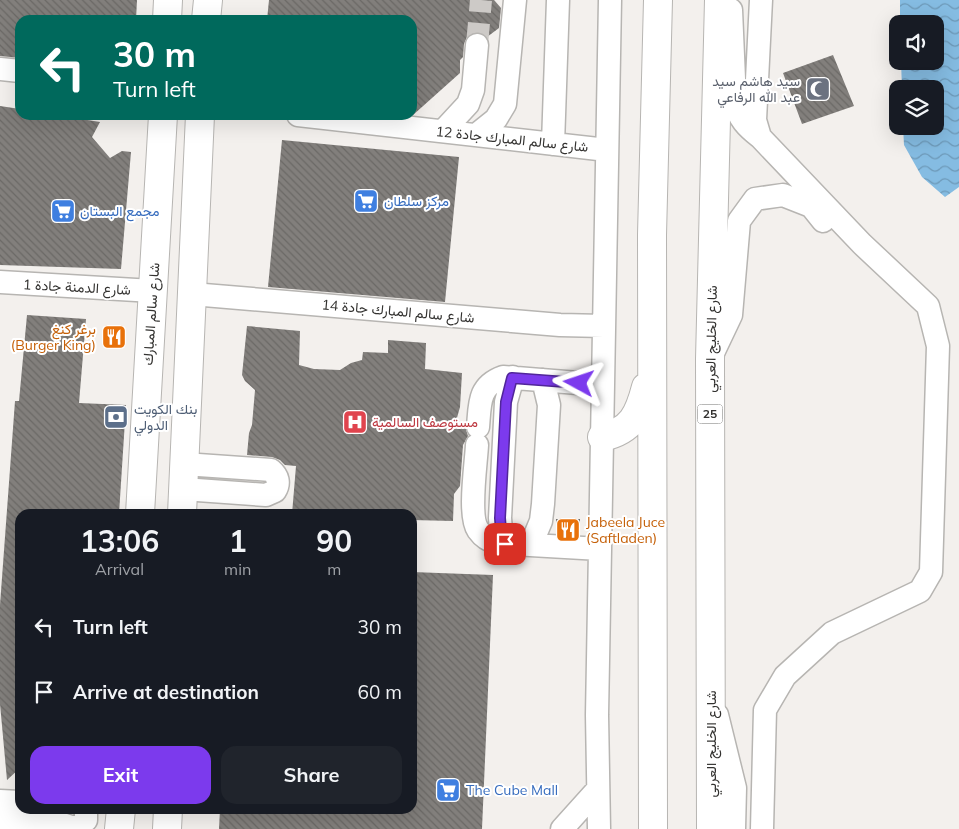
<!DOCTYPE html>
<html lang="en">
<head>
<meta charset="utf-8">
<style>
	:root { --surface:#171b24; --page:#20242c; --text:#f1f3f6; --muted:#9ea1a6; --accent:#7c3aed }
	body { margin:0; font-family:Mulish,Vazirmatn,sans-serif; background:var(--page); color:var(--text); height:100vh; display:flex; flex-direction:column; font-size:19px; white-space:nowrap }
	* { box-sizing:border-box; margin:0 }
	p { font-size:16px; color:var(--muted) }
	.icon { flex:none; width:28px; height:28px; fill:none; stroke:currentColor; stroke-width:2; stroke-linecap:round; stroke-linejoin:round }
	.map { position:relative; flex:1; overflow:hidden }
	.panel { position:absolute; left:15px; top:509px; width:402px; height:305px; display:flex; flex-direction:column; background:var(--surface); border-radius:15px; box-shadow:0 5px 20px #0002 }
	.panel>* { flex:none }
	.hud { position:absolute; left:15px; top:15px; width:402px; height:105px; border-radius:15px; box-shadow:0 5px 20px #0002; background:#00695c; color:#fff; overflow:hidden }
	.buttons { position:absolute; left:889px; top:15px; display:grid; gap:10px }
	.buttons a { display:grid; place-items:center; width:55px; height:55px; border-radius:10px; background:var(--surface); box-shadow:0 5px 20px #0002; font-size:25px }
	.pin { position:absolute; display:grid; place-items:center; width:42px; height:42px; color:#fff; margin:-21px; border-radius:10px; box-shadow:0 2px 8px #0006 }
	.me { position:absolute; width:55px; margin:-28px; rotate:275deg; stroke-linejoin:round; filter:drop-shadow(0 0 4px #0008) }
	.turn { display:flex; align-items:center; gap:18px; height:105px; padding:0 15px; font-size:22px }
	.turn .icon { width:65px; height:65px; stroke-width:2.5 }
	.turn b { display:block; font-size:35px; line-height:42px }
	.eta { display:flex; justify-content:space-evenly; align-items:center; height:85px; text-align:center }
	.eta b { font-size:30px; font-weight:700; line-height:35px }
	.cta { display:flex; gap:10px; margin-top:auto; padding:10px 15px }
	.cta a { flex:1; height:58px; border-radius:15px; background:var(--accent); color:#fff; font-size:20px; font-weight:700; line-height:58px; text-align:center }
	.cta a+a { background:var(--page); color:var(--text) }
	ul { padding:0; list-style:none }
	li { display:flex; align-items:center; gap:15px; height:65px; padding:0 15px }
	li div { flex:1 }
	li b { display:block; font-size:19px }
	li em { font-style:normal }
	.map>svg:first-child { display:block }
</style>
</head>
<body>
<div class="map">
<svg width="959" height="829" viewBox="0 0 959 829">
	<defs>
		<pattern id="water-waves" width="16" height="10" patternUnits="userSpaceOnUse" patternTransform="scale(1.25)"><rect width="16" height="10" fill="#85bce2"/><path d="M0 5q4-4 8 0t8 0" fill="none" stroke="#6d99b8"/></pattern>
		<pattern id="building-back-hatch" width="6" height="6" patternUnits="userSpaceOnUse" patternTransform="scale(1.25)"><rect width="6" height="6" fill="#827f7c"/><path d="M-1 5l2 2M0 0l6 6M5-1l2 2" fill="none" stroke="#6b6966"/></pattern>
	</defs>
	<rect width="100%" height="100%" fill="#f3f0ed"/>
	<path fill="url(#water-waves)" d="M900 0H959V187L945 197 922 177 904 145 903 126H935V89H902L901 61H935V24H900Z"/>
	<path fill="url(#building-back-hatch)" d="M0 0H137L136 20H20V58L0 56Z
		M269 0H494L501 8 499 28 487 37 478 32 472 33 467 37 464 44 463 57 460 60V73L413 115 412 20H267Z
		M833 55 854 106 802 124 783 73Z
		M0 106 20 109V115H56L100 122 92 137 110 158 122 151 131 152 121 269 0 265Z
		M282 140 459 157 445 302 268 287Z
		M27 315 86 319 79 403 126 405 119 514H20V768L7 780 0 704V605L15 401H19Z
		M247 326 300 331 299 365 314 369 340 370 351 363 362 360 363 352 388 353V340L426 343 425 369 462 373 460 407 455 425 465 426 468 436 463 445 460 486 454 494 453 521 412 520V514H292L296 466 285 465 280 460 272 457 247 455 249 433 252 425 255 390 245 381 242 375Z
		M556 519H580V535L556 533Z
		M412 572 493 575 482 829H219L220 809H412Z"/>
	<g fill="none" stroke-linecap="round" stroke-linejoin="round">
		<path stroke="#cdcac7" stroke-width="22" stroke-dasharray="22 11" stroke-linecap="butt" d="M477 45 481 0"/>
		<defs>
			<path id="minor" d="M761 0 755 120 760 137 862 244 928 306 938 346 931 572 920 591 832 633 785 676 765 710 762 829
				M731 10 735 102C738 118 747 127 760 137
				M0 69 20 71
				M298 115 607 150
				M443 131 468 104 473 90 477 45
				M476 135 496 119 505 104 515 0
				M553 144 558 0
				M0 282 153 291
				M192 294 560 325 604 326
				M712 355 731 315 739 221 755 199 783 195 811 206 823 221
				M478 427C480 404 478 386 503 377L603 385
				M477 445C476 465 468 516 478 530 483 537 489 541 497 543L600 549
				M183 489 266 495 275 491C280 483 278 476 271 470L184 464
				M505 544 501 531 500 518 506 402 513 377
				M531 545 541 521 543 504 549 405 543 380
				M717 715 735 788 734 829
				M0 801 20 802
				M0 820 62 824 77 829
				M76 829 86 820V809
				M562 829 598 789
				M599 829 597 715 610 0"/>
			<path id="major" d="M167 20 168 0
				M206 20 208 0
				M602 437C632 431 639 414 646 387
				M140 514 163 115
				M182 514 200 115
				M119 829 121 809
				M167 829 168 809
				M653 829 652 235 658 0
				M711 829 710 359 719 0"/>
		</defs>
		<use href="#minor" stroke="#b7b5b2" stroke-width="25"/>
		<use href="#major" stroke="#b7b5b2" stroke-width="30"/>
		<use href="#minor" stroke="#fff" stroke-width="22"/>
		<use href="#major" stroke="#fff" stroke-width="28"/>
	</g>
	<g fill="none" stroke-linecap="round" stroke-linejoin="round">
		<defs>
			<path id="route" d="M505 544 501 531 500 518 506 402 512 378 579 383"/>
		</defs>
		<use href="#route" stroke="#51269a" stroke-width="12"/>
		<use href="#route" stroke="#7c3aed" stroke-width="9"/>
	</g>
	<defs>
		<symbol id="mosque-square" viewBox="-11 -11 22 22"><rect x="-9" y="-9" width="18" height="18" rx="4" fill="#6b7280" stroke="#fff"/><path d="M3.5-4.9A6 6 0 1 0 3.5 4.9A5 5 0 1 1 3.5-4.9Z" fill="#fff"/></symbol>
		<symbol id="supermarket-square" viewBox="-11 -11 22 22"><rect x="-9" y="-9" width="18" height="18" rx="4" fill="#3f7fe0" stroke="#fff"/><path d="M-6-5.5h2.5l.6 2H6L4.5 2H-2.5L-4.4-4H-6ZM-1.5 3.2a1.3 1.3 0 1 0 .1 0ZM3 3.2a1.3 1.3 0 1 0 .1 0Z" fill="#fff"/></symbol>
		<symbol id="restaurant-square" viewBox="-11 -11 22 22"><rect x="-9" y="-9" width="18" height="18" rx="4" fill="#e8710a" stroke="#fff"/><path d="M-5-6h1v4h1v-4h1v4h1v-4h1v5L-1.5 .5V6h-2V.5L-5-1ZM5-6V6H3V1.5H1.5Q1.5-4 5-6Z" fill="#fff"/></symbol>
		<symbol id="bank-square" viewBox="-11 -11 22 22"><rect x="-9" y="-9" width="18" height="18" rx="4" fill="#5c6f8a" stroke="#fff"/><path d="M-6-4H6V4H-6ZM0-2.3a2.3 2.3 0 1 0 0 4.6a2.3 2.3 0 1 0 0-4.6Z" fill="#fff"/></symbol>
		<symbol id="hospital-square" viewBox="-11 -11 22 22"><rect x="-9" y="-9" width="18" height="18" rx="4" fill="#e0444e" stroke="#fff"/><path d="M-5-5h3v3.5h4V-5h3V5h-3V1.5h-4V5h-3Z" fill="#fff"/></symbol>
	</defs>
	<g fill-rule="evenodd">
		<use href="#mosque-square" x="804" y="75" width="28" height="28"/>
		<use href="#supermarket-square" x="352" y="187" width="28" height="28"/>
		<use href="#supermarket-square" x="49" y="197" width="28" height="28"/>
		<use href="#restaurant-square" x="100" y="323" width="28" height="28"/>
		<use href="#bank-square" x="102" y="403" width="28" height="28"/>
		<use href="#hospital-square" x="341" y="408" width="28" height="28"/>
		<use href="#restaurant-square" x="554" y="516" width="28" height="28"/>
		<use href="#supermarket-square" x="434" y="776" width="28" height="28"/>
	</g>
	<g text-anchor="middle" stroke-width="4" stroke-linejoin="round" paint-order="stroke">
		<rect fill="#fff" stroke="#70706e" stroke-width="1" x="697.5" y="404.5" width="25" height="19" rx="4"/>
		<g font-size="12" font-weight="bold" fill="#333230">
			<text x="710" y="418">25</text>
		</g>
		<g font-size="14" fill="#5b616d" stroke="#fff" text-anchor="end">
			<text x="800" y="86">سيد هاشم سيد<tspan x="800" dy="16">عبد الله الرفاعي</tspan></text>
		</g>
		<g font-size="14" fill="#333230" stroke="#fff">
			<text transform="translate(512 139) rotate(6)" y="5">شارع سالم المبارك جادة 12</text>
			<text transform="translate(77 287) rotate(3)" y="5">شارع الدمنة جادة 1</text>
			<text transform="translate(398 311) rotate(5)" y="5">شارع سالم المبارك جادة 14</text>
			<text transform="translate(151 314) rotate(-86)" y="5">شارع سالم المبارك</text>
			<text transform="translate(711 339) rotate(-89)" y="5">شارع الخليج العربي</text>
			<text transform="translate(711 744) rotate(-90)" y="5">شارع الخليج العربي</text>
		</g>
		<g font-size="14" fill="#366cbe" stroke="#fff" text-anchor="start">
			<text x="384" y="206">مركز سلطان</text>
			<text x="80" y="216">مجمع البستان</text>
			<text x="466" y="795">The Cube Mall</text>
		</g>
		<g font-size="14" fill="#c56008" stroke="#fff" text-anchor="end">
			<text x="96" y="334">برغر كنغ<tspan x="96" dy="16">(Burger King)</tspan></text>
			<text x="586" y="527" text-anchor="start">Jabeela Juce<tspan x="586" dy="16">(Saftladen)</tspan></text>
		</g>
		<g font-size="14" fill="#4e5e75" stroke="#fff" text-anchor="start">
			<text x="134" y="414">بنك الكويت<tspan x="134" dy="16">الدولي</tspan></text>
		</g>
		<g font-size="14" fill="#be3a42" stroke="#fff" text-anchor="start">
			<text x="372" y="427">مستوصف السالمية</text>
		</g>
	</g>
</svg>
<div class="buttons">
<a><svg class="icon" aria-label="sound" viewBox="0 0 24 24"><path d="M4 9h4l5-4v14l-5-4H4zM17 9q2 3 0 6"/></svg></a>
<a><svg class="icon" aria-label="layers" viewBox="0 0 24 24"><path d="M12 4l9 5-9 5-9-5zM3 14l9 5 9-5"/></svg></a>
</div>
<div class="pin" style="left:505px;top:544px;background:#d93025"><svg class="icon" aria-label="arrive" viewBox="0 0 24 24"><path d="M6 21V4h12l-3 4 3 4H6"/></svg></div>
<svg class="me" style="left:579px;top:383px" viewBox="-20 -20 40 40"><path d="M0-17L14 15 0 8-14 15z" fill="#7c3aed" stroke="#fff" stroke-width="4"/></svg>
<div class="hud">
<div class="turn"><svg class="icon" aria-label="left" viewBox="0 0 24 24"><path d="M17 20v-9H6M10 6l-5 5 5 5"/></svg><div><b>30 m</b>Turn left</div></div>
</div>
<section class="panel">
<div class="eta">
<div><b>13:06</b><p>Arrival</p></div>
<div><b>1</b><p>min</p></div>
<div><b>90</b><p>m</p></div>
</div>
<ul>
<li><svg class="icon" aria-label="left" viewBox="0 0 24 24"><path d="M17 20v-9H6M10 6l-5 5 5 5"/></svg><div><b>Turn left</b></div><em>30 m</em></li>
<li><svg class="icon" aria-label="arrive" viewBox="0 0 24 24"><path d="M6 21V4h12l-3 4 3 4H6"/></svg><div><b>Arrive at destination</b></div><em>60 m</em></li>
</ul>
<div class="cta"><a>Exit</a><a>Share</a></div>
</section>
</div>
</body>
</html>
